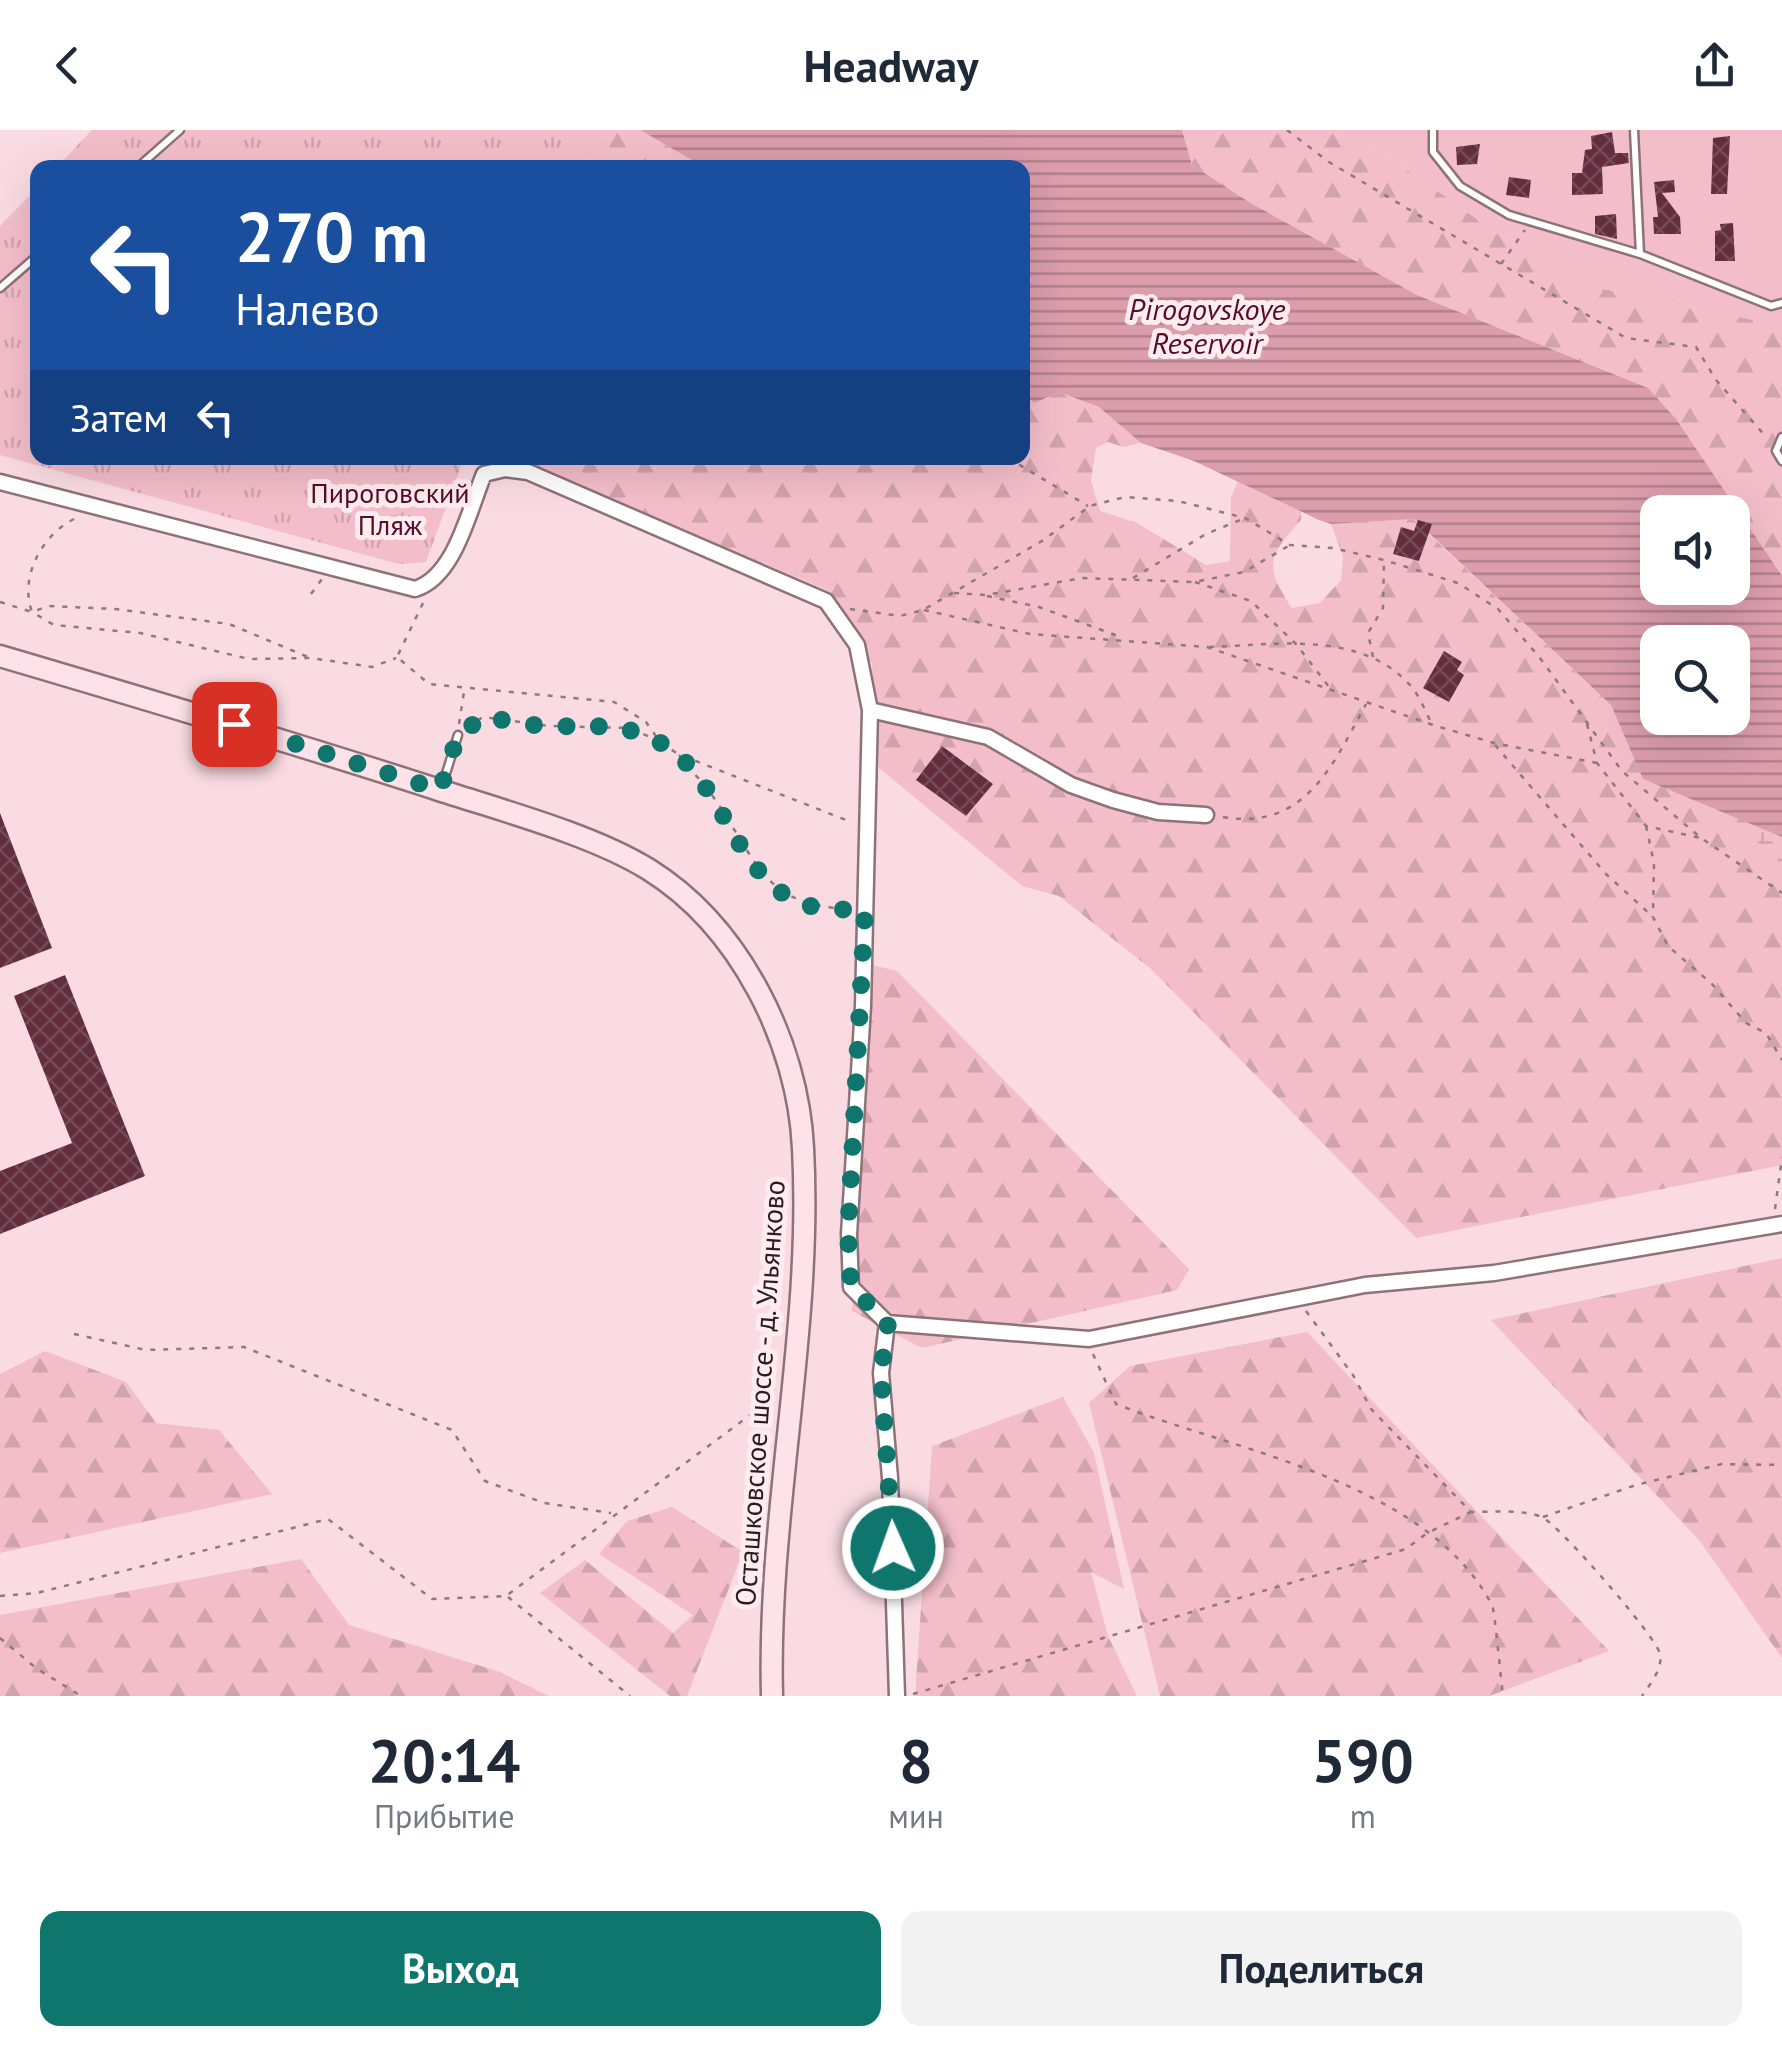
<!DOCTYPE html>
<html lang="ru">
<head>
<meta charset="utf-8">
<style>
	:root { --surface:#fff; --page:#f2f2f3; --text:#1f2937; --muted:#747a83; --accent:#0f766e }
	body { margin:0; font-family:"PT Sans",sans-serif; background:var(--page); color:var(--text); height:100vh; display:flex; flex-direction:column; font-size:38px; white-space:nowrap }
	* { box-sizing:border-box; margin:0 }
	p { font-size:32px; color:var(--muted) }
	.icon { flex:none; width:55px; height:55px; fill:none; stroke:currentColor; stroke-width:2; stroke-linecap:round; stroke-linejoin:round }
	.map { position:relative; height:1566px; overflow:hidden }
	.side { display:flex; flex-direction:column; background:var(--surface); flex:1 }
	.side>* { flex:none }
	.guide { position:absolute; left:30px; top:30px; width:1000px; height:305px; border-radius:20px; box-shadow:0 10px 40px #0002; background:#1a4fa0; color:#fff; overflow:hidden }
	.tools { position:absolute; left:1640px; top:365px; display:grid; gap:20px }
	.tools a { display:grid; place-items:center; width:110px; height:110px; border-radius:20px; background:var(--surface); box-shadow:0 10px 40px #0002; font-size:50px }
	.pin { position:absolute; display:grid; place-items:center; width:85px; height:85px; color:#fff; margin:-42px; border-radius:20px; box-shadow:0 5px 15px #0006 }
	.me { position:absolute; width:110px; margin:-55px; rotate:358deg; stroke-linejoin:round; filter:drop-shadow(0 0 8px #0008) }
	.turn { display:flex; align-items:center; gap:35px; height:210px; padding:0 40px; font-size:45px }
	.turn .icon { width:130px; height:130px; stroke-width:2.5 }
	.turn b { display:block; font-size:70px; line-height:85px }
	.then { display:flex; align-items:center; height:95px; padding:0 40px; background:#0003; gap:20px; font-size:38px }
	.eta { display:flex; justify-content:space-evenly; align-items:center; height:170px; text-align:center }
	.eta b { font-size:60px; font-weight:800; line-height:70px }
	.cta { display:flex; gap:20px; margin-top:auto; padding:20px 40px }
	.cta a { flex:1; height:115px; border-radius:20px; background:var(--accent); color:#fff; font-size:40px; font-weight:800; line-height:115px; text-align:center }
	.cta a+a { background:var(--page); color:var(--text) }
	header { display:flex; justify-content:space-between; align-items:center; height:130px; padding:0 40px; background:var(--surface); font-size:45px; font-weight:800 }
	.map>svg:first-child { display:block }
</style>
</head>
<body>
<header><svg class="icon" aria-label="back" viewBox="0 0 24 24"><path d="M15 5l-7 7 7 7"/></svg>Headway<svg class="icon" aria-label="share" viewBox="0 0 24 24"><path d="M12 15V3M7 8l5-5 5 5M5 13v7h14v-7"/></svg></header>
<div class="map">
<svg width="1782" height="1566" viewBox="0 0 1782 1566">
	<defs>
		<pattern id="grass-tufts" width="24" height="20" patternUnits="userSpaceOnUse" patternTransform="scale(2.5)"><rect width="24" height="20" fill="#f3beca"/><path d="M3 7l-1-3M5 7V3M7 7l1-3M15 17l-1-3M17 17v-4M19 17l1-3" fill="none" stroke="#d0a3ad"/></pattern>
		<pattern id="forest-firs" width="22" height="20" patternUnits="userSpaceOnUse" patternTransform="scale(2.5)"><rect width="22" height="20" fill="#f3beca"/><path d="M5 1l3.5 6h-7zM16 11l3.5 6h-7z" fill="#d0a3ad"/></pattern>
		<pattern id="wetland-marsh" width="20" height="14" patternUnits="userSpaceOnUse" patternTransform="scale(2.5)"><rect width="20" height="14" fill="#f3beca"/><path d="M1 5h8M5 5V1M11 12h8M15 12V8" fill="none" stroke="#d0a3ad"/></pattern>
		<pattern id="water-rules" width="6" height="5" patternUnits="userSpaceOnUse" patternTransform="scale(2.5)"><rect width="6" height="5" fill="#dc9dad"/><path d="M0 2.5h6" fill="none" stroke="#b27f8c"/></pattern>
		<pattern id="building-cross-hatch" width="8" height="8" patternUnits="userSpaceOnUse" patternTransform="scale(2.5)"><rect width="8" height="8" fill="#622e3d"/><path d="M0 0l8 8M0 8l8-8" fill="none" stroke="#744a56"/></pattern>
	</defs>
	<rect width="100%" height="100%" fill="#fadbe2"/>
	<path fill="url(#grass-tufts)" d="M92 0H604L588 37 56 38Z
		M37 58 38 328H464L426 432 399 434 0 325V96Z"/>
	<path fill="url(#forest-firs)" d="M604 0H640L704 37H588Z
		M1182 0H1327L1414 44 1516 117 1594 157 1782 196V446L1676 290 1648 258 1417 165 1249 72 1192 35Z
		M1059 262 1100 277 1141 313 1123 317 1108 312 1096 318 1091 351 1100 381 1137 393 1206 435 1230 431 1231 368 1238 351 1301 382V390C1267 427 1264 436 1292 478L1320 473 1341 450 1343 426 1331 394 1413 389 1611 575 1643 649 1751 694 1764 728 1782 743V1035L1416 1108 1151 839 1059 766 1022 756 879 638 872 534 829 461 515 328H1022L1023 264 1034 273Z
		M868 834 897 841 1189 1139 1177 1160 922 1218 852 1181Z
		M1782 1128V1528L1699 1410 1491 1190Z
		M1307 1202 1609 1521 1489 1566H1160L1089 1273 1130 1236Z
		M45 1221 126 1252 156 1293 219 1300 272 1364 0 1423V1244Z
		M1063 1267 1094 1323 1124 1459 1091 1442 1108 1506 1137 1566H915L932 1316Z
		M672 1377 743 1422 687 1566H670L540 1463 585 1430 673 1503 693 1485 599 1424 627 1391Z
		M301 1429 349 1495 500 1542 549 1566H0V1485Z"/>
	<path fill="url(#wetland-marsh)" d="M1751 694 1782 707V743L1764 728Z"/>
	<path fill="#f3beca" d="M1327 0H1782V196L1594 157 1516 117 1414 44Z"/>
	<path fill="url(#water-rules)" fill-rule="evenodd" d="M640 0H1182L1192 35 1249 72 1417 165 1648 258 1676 289 1782 446V707L1643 649 1611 575 1414 389 1331 394 1319 390 1194 331 1141 313 1099 277 1059 262 1034 273 1023 264 1022 38 704 37ZM1658 382H1732V458H1658ZM1658 512H1732V588H1658Z"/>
	<path fill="url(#building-cross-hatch)" d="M1612 2 1615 23H1628L1629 33 1602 37 1603 64 1572 65V43H1582L1585 20 1592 19 1591 6Z
		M1730 6 1727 64H1711L1713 8Z
		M1480 14 1477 34 1457 35 1456 17Z
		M1509 47 1531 50 1529 68 1506 65Z
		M1674 50 1675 62 1662 63 1680 87 1681 104H1654L1653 87H1658L1654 52Z
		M1616 84 1617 109 1595 104V86Z
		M1733 93 1735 131H1715V101L1721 100 1720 94Z
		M1418 390 1432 394 1419 431 1393 424 1401 397 1414 401Z
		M1444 521 1462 532 1457 540 1464 545 1449 572 1423 558Z
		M942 616 993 654 966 686 916 650Z
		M0 683 52 818 0 838Z
		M65 845 145 1046 0 1104V1041L72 1013 14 866Z"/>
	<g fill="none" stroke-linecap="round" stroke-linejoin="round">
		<defs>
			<path id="lane" d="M1433 0V22L1460 56 1509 85 1640 124 1771 176 1782 173
				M1634 0 1640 124
				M137 38 180 0
				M0 158 38 125
				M1782 307 1776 321 1782 331
				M442 656 458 605"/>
			<path id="street" d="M0 352 415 459C455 447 469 380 484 344L505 339 528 342 826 471 857 515 870 580 863 876 849 1104 851 1157 887 1193 1089 1209 1365 1155 1494 1143 1782 1094
				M870 580 988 607 1071 655 1113 670 1158 682 1206 685
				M887 1193 881 1243 890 1348 897 1566"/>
			<path id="secondary" d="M0 526C146 569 291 612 436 659 500 680 591 704 648 739 740 796 798 913 803 1018 813 1201 767 1383 772 1566"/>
		</defs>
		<use href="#lane" stroke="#8d7278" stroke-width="11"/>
		<use href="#street" stroke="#8d7278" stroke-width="19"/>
		<use href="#secondary" stroke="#8d7278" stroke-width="25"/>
		<path stroke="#8d797e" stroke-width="2.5" stroke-dasharray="5 8" stroke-linecap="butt" d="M1287 0 1329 32 1626 208 1696 217 1716 250 1767 308
			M1501 134 1525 100
			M1008 328 1088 376
			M74 389C42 405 19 447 32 482L54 495 140 503 249 529 311 528 372 537 396 528
			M1133 448 1206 404 1245 388
			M1195 452 1251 471 1296 514 1333 562
			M954 463 986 465 1082 448 1194 452 1244 442 1290 415
			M311 464 322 449
			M987 466 1039 477 1118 506
			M0 472 32 482 48 476 115 479 229 494 308 527
			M423 473 397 527 429 554 614 572 646 592 660 612 678 624 851 692
			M850 479 900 486 923 480 1042 411 1090 376 1125 367 1178 371 1245 388 1290 415 1333 418 1384 430 1458 453 1498 479 1540 528 1622 641 1701 708 1782 763
			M924 480 1030 504 1207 517 1433 595 1494 613 1597 633
			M1209 517C1274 515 1359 500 1409 554 1419 564 1425 581 1432 594
			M1373 527 1368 503 1383 478 1384 430
			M459 594 464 562
			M1587 594 1597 633 1646 696 1701 708
			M466 597 483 587 550 596 629 598 657 610
			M1495 615 1606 744 1652 786
			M679 625C693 643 710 660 722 680 760 739 769 775 847 779
			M1223 687C1305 701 1333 635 1366 574
			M1646 696 1654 733 1653 787 1668 816 1712 854 1746 893 1766 903 1782 930
			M1775 1079 1782 1027
			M1306 1181 1353 1245 1371 1279 1471 1382C1492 1382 1522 1379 1542 1387 1558 1394 1656 1506 1660 1524 1663 1539 1650 1554 1642 1566
			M74 1204 146 1220 244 1217 452 1300 485 1351 544 1373 611 1383
			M1093 1224 1116 1274C1235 1321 1426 1351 1492 1475 1495 1481 1501 1552 1503 1566
			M1543 1387 1636 1355 1722 1334 1782 1335
			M0 1466 37 1463 328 1389 432 1469 506 1466 765 1274 774 1259
			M508 1467 630 1566
			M0 1508 36 1538 81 1566
			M913 1564 1406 1419 1427 1403 1471 1382"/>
		<use href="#lane" stroke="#fff" stroke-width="6"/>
		<use href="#street" stroke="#fff" stroke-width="14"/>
		<use href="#secondary" stroke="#fde2e9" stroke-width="20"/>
	</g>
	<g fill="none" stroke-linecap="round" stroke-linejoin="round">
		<path stroke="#0f766e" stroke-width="18" stroke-dasharray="0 32.4" d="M234 594 440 660 458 605 484 587C506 590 529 596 552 596 590 597 623 592 657 611 721 644 729 732 790 768 811 781 841 779 865 780L848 1104 851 1157 888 1193 881 1243 893 1418"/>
	</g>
	<g text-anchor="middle" stroke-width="10" stroke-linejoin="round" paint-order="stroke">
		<g font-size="28" fill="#560d29" stroke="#ffecf0">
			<text x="390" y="373">Пироговский<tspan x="390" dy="32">Пляж</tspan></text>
		</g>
		<g font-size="28" fill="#281d20" stroke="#ffecf0">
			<text transform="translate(760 1263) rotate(-86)" y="10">Осташковское шоссе - д. Ульянково</text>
		</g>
		<g font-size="30" font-style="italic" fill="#560c29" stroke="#ffecf0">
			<text x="1207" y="190">Pirogovskoye<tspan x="1207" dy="34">Reservoir</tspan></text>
		</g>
	</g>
</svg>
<div class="tools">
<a><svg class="icon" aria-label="sound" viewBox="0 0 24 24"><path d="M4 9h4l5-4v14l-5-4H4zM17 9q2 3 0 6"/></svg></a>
<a><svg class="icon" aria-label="search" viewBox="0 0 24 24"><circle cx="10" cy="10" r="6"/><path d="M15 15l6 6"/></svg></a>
</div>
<div class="pin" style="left:234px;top:594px;background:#d93025"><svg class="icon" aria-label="arrive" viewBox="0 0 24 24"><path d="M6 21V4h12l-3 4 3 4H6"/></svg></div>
<svg class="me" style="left:893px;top:1418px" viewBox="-20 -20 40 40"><circle r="17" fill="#0f766e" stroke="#fff" stroke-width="3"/><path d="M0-11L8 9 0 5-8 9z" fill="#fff"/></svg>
<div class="guide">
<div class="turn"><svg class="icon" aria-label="left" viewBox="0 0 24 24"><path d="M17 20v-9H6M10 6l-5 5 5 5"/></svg><div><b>270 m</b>Налево</div></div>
<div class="then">Затем<svg class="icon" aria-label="left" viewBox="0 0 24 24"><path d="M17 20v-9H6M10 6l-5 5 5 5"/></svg></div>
</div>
</div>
<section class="side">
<div class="eta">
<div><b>20:14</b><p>Прибытие</p></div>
<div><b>8</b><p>мин</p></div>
<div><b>590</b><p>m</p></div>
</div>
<div class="cta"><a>Выход</a><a>Поделиться</a></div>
</section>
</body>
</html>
